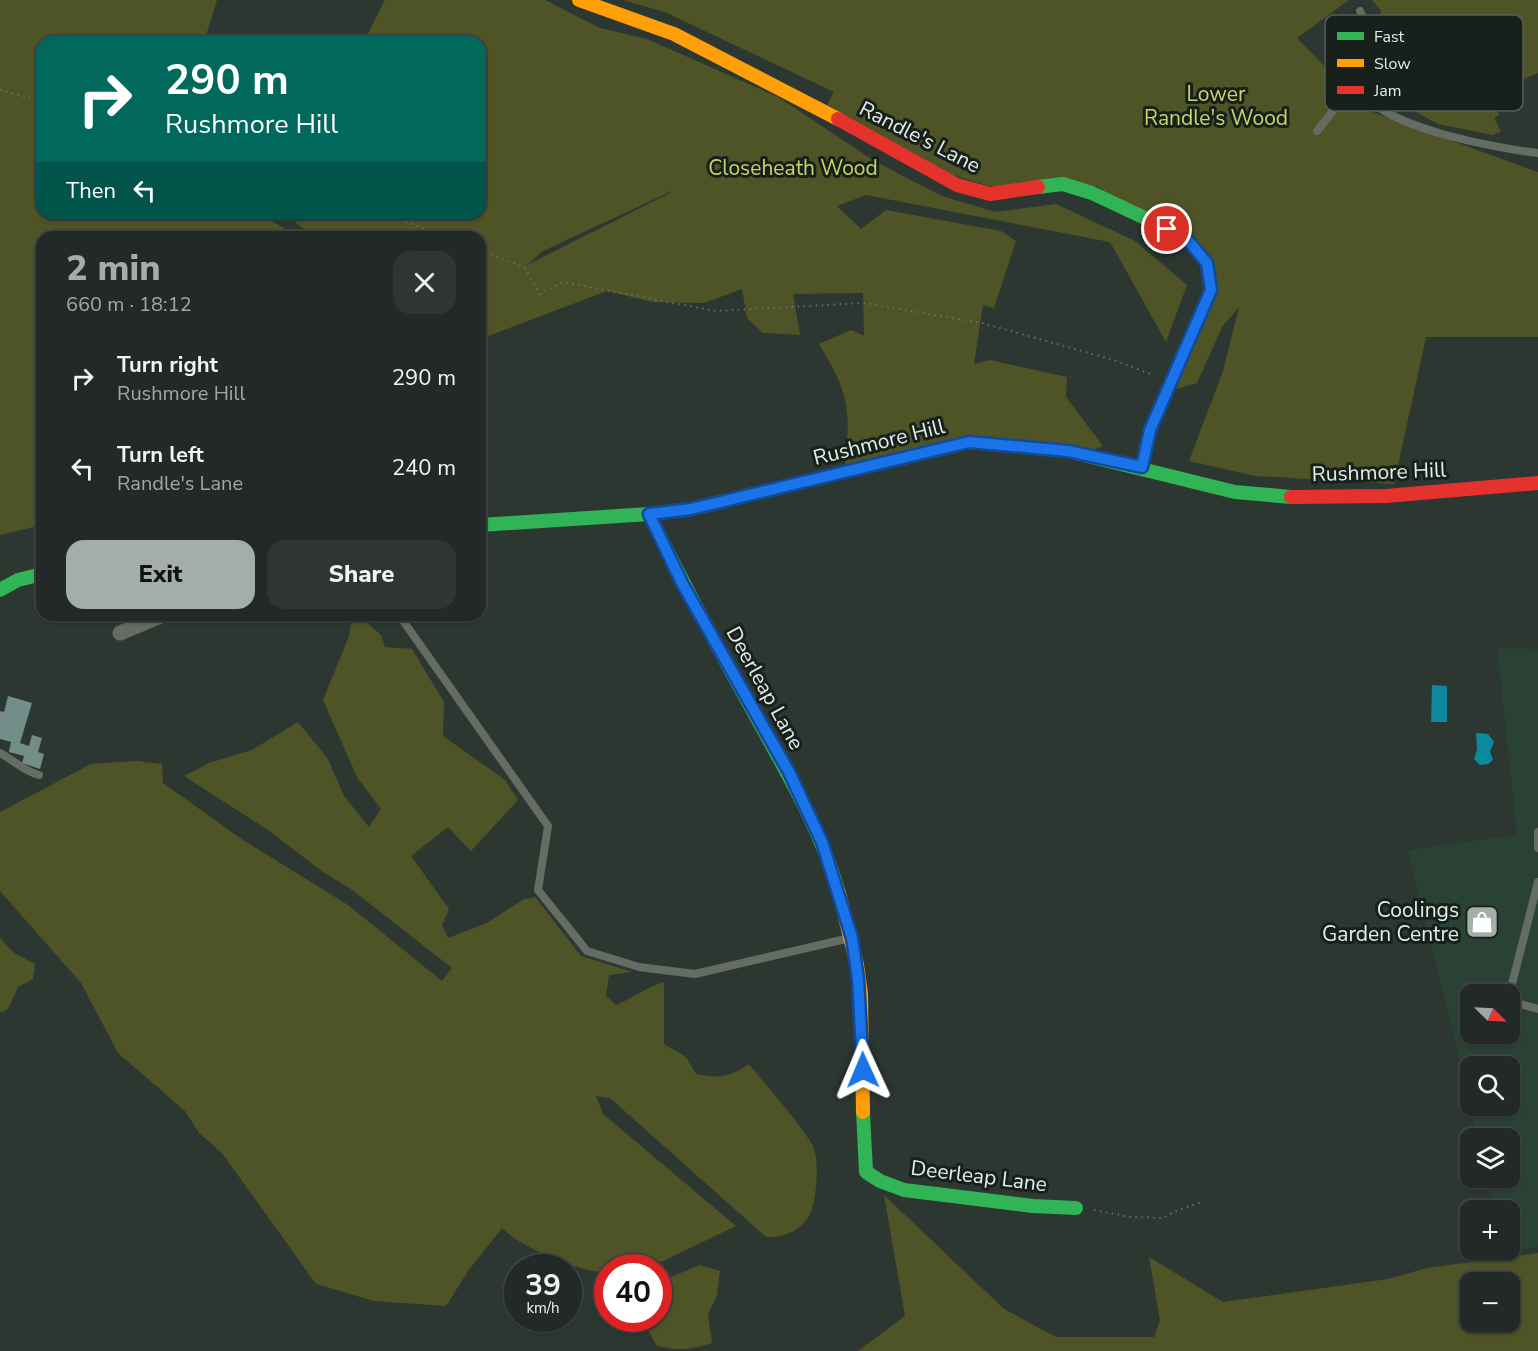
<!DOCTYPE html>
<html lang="en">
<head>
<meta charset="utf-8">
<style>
	:root { --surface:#222926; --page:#2e3532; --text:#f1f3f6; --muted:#a2a6a7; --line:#3f4543; --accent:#a3aea8 }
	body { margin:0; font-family:"Nunito Sans",sans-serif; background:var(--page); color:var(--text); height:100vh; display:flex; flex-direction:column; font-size:22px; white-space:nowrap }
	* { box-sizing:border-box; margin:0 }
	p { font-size:20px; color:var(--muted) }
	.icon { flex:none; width:33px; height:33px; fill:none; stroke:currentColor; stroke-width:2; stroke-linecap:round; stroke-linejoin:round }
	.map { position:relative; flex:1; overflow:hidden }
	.sheet { position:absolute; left:36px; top:231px; width:450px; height:390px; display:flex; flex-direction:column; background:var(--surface); border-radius:18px; box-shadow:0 2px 4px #0004,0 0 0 2px var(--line) }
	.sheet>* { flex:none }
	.guide { position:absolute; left:36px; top:36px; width:450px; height:183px; border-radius:18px; box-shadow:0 2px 4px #0004,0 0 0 2px var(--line); background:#00695c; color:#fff; overflow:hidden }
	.needle { width:39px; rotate:114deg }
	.buttons { position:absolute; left:1460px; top:984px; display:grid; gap:12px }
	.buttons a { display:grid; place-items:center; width:60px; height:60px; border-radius:12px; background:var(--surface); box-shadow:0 2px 4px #0004,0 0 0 2px var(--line); font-size:30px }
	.speed { position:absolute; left:504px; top:1254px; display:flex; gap:12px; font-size:30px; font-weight:700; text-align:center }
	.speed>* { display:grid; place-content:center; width:78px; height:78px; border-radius:50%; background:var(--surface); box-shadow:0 2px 4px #0004,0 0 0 2px var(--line); line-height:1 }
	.speed small { font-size:15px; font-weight:400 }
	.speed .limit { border:9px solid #d22; background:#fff; color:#111 }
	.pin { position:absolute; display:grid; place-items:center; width:51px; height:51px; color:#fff; margin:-26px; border:3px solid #fff; border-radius:50%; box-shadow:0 2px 6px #0007 }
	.me { position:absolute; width:66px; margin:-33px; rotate:359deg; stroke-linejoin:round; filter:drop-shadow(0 0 4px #0008) }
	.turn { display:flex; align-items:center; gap:21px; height:126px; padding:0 30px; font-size:27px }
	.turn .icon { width:78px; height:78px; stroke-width:2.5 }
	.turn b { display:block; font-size:42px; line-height:51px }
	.then { display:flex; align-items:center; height:57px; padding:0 30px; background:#0003; gap:12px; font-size:22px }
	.round { display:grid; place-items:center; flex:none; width:63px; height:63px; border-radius:18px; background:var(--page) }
	.headline { display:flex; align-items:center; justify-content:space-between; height:102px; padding:0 30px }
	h1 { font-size:36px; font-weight:800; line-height:45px; color:var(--accent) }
	.action { display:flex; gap:12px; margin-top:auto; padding:12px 30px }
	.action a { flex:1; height:69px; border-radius:18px; background:var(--accent); color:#111; font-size:24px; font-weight:800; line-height:69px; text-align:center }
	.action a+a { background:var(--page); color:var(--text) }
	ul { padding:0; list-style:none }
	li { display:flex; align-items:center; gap:18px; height:90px; padding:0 30px }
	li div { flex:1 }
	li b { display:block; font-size:22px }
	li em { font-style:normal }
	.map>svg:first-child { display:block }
</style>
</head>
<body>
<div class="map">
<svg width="1538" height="1351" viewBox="0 0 1538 1351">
	<rect width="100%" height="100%" fill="#2d3732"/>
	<path fill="#2a4136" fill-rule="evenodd" d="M1497 648 1538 649V1247L1506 1251 1509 1250V1210H1496L1488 1178H1509V1138H1478L1470 1106H1509V1066H1470V1104L1408 850 1517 835ZM1470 994H1509V1034H1470Z"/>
	<path fill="#4f5427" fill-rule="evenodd" d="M0 0H217L204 42H42V213H258L299 237H42V525L0 535Z
		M385 0H545L600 28 647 39 778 97 876 162 942 196 996 212 1056 204 1135 241 1187 285 1166 342 1110 242 866 195 837 206 861 229 886 210 1001 231 1016 241 994 308 983 305 974 364 990 360 1067 377 1066 397 1103 446 1091 451 965 438 845 466C851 409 849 393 819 344L851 330 864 336 863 293 793 294 800 335 763 333 747 318 742 289 704 303 653 302 607 291 480 339V237H314L284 213H480V42H364ZM672 191V192L527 265 543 251Z
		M623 0H1349L1297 38 1367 110 1538 172V337H1426L1394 484 1255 476 1189 461 1223 371 1239 307 1222 327 1197 383 1176 389 1214 261 1096 186H989L953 175 827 105 834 92 667 13Z
		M1372 0H1538V73L1491 92 1499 115 1494 118 1501 132 1492 135 1438 124 1374 89 1370 67 1381 11Z
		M353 615H358L381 635 385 647 412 649 444 702 443 736 505 780 518 800 471 851 448 827 411 856 449 909 442 925 448 938 487 923 524 899 535 897 581 956 632 972 609 975 606 996 616 1005C633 998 646 987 664 982V1044L686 1057 696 1074C721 1078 728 1078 749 1064 770 1090 794 1116 812 1144 820 1158 817 1201 809 1216 801 1231 782 1238 766 1237L610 1098 596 1096 603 1114 736 1226 661 1262 633 1267 608 1268 606 1273C574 1269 525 1250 502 1228L468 1271 446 1306 374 1301 316 1284 222 1153 199 1133 185 1111 118 1053 81 983 0 891V812L91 764 136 761 162 764 163 783 240 838 348 905 442 981 452 968 351 889 323 872 268 830 184 776 209 763 252 750 298 722 328 759 344 796 369 827 381 809 357 777 323 700 349 636Z
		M0 938 14 953 35 964 33 979 18 987 8 1009 2 1013 0 1011Z
		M884 1195 1004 1309 1056 1337H1154L1160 1320 1149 1257 1223 1302 1388 1279 1427 1268 1538 1253V1351H858L905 1316ZM1470 1282H1509V1322H1470Z
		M700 1265 720 1271 717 1296 708 1314 712 1343C691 1350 678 1351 657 1346L649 1332 628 1319 658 1318 659 1282Z"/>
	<path fill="#0a8a9c" d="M1432 685 1447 686V722H1431Z
		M1476 733 1488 734 1494 742 1490 751 1493 760 1488 764 1480 765 1474 759 1477 749Z"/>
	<path fill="#738d89" d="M8 696 32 703 20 743 29 746 32 735 42 738 38 752 44 754 40 769 22 763 24 756 9 752 11 742 0 739V711L4 712Z"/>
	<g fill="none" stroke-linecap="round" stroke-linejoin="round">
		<path stroke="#686e68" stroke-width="2" stroke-dasharray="1.5 4.5" stroke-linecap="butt" d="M0 90 42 101
			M383 213 446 237
			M480 250 524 267 540 294 563 282 716 311 863 303 982 323 1114 360 1153 375
			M1094 1210 1130 1217 1163 1218 1176 1211 1202 1202"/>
		<path stroke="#646c63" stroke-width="8" d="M1360 11C1373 36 1357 61 1363 87 1372 127 1503 149 1538 153
			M1317 131 1344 97 1363 89
			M399 615 548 826 538 890 587 951 639 967 695 974 850 938
			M0 753C15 761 22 770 39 775
			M1538 832V848
			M1538 882 1512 984 1511 999 1516 1003 1538 1009"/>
		<path stroke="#646c63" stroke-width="15" d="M120 633 163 615"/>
		<path stroke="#30b455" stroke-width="14" d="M1038 187 1063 184 1092 193 1185 237 1207 263 1211 290 1150 430 1142 467
			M649 514C683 584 720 652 758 720 789 776 821 831 839 893
			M480 525 649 514 691 509 969 442 1068 451 1235 492 1291 497
			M0 590 18 580 42 574
			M863 1112 866 1172 880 1181 904 1190 1033 1206 1076 1208"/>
		<path stroke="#ff9f0a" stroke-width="14" d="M579 0 674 34 838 119
			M839 893 857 965 861 994 863 1112"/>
		<path stroke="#e5322d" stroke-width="14" d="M838 119 957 185 990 194 1038 187
			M1291 497 1386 496 1538 483"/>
	</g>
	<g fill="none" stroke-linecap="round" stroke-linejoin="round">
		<defs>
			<path id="route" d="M863 1070 858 979 852 938 822 842 789 772 682 583 649 514 691 509 969 442 1068 451 1142 467 1150 430 1211 290 1207 263 1185 237 1167 229"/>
		</defs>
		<use href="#route" stroke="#114b97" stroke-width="15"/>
		<use href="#route" stroke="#1a73e8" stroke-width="10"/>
	</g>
	<defs>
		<symbol id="shop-square" viewBox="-11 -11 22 22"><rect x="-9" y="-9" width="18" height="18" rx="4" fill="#a3aea8" stroke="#18201c"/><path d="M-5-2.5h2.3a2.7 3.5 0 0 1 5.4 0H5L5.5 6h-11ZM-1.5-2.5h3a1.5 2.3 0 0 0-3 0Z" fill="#fff"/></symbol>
	</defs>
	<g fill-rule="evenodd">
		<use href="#shop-square" x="1463" y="903" width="38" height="38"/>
	</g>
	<g text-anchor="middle" stroke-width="6" stroke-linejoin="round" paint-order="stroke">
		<g font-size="21" fill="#cbd466" stroke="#18201c">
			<text x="1216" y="101">Lower<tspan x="1216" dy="24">Randle's Wood</tspan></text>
			<text x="793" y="175">Closeheath Wood</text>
		</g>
		<g font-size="21" fill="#e3eee8" stroke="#18201c">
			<text transform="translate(920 137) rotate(27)" y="7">Randle's Lane</text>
			<text transform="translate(879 442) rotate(-14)" y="7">Rushmore Hill</text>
			<text transform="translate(1379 472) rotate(-2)" y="7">Rushmore Hill</text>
			<text transform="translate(765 688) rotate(61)" y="7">Deerleap Lane</text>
			<text transform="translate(979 1176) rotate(7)" y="7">Deerleap Lane</text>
		</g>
		<g font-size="21" fill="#e3eee8" stroke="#18201c" text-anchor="end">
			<text x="1459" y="917">Coolings<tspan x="1459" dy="24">Garden Centre</tspan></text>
		</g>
	</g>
	<rect x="1325" y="15" width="198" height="96" rx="9" fill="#18201c" stroke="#555e59" stroke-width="1.5"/>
	<rect x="1337" y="32" width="27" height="8" fill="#30b455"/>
	<rect x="1337" y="59" width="27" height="8" fill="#ff9f0a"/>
	<rect x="1337" y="86" width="27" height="8" fill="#e5322d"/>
	<g font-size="16" fill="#e3eee8">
		<text x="1374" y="42">Fast</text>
		<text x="1374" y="69">Slow</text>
		<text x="1374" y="96">Jam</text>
	</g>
</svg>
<div class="buttons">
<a><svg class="needle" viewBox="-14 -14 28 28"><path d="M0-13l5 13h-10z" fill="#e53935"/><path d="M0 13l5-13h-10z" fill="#a2a6a7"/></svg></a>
<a><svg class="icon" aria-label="search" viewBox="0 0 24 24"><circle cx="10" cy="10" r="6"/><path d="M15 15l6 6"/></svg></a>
<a><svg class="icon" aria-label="layers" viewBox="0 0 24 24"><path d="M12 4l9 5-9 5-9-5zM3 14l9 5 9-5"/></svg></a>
<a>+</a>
<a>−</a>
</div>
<div class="speed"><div>39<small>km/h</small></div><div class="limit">40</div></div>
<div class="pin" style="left:1167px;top:229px;background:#d93025"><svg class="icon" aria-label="arrive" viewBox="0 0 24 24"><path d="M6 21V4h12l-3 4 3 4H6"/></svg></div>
<svg class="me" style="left:863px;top:1070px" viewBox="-20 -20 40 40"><path d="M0-17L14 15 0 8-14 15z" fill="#1a73e8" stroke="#fff" stroke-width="4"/></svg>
<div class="guide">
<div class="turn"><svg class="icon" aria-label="right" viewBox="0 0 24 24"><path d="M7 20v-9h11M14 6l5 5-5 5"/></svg><div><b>290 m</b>Rushmore Hill</div></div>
<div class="then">Then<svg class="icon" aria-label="left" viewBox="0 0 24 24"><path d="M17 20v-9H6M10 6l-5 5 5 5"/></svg></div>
</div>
<section class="sheet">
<div class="headline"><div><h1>2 min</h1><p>660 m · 18:12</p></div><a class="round"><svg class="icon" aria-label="close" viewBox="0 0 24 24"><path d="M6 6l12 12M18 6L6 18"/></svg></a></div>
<ul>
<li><svg class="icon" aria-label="right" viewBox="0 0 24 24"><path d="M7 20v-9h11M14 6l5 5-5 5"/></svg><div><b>Turn right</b><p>Rushmore Hill</p></div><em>290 m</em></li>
<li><svg class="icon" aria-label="left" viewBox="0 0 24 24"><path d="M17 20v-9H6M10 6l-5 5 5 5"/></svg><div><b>Turn left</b><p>Randle's Lane</p></div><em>240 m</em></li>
</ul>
<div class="action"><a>Exit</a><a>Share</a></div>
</section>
</div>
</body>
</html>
